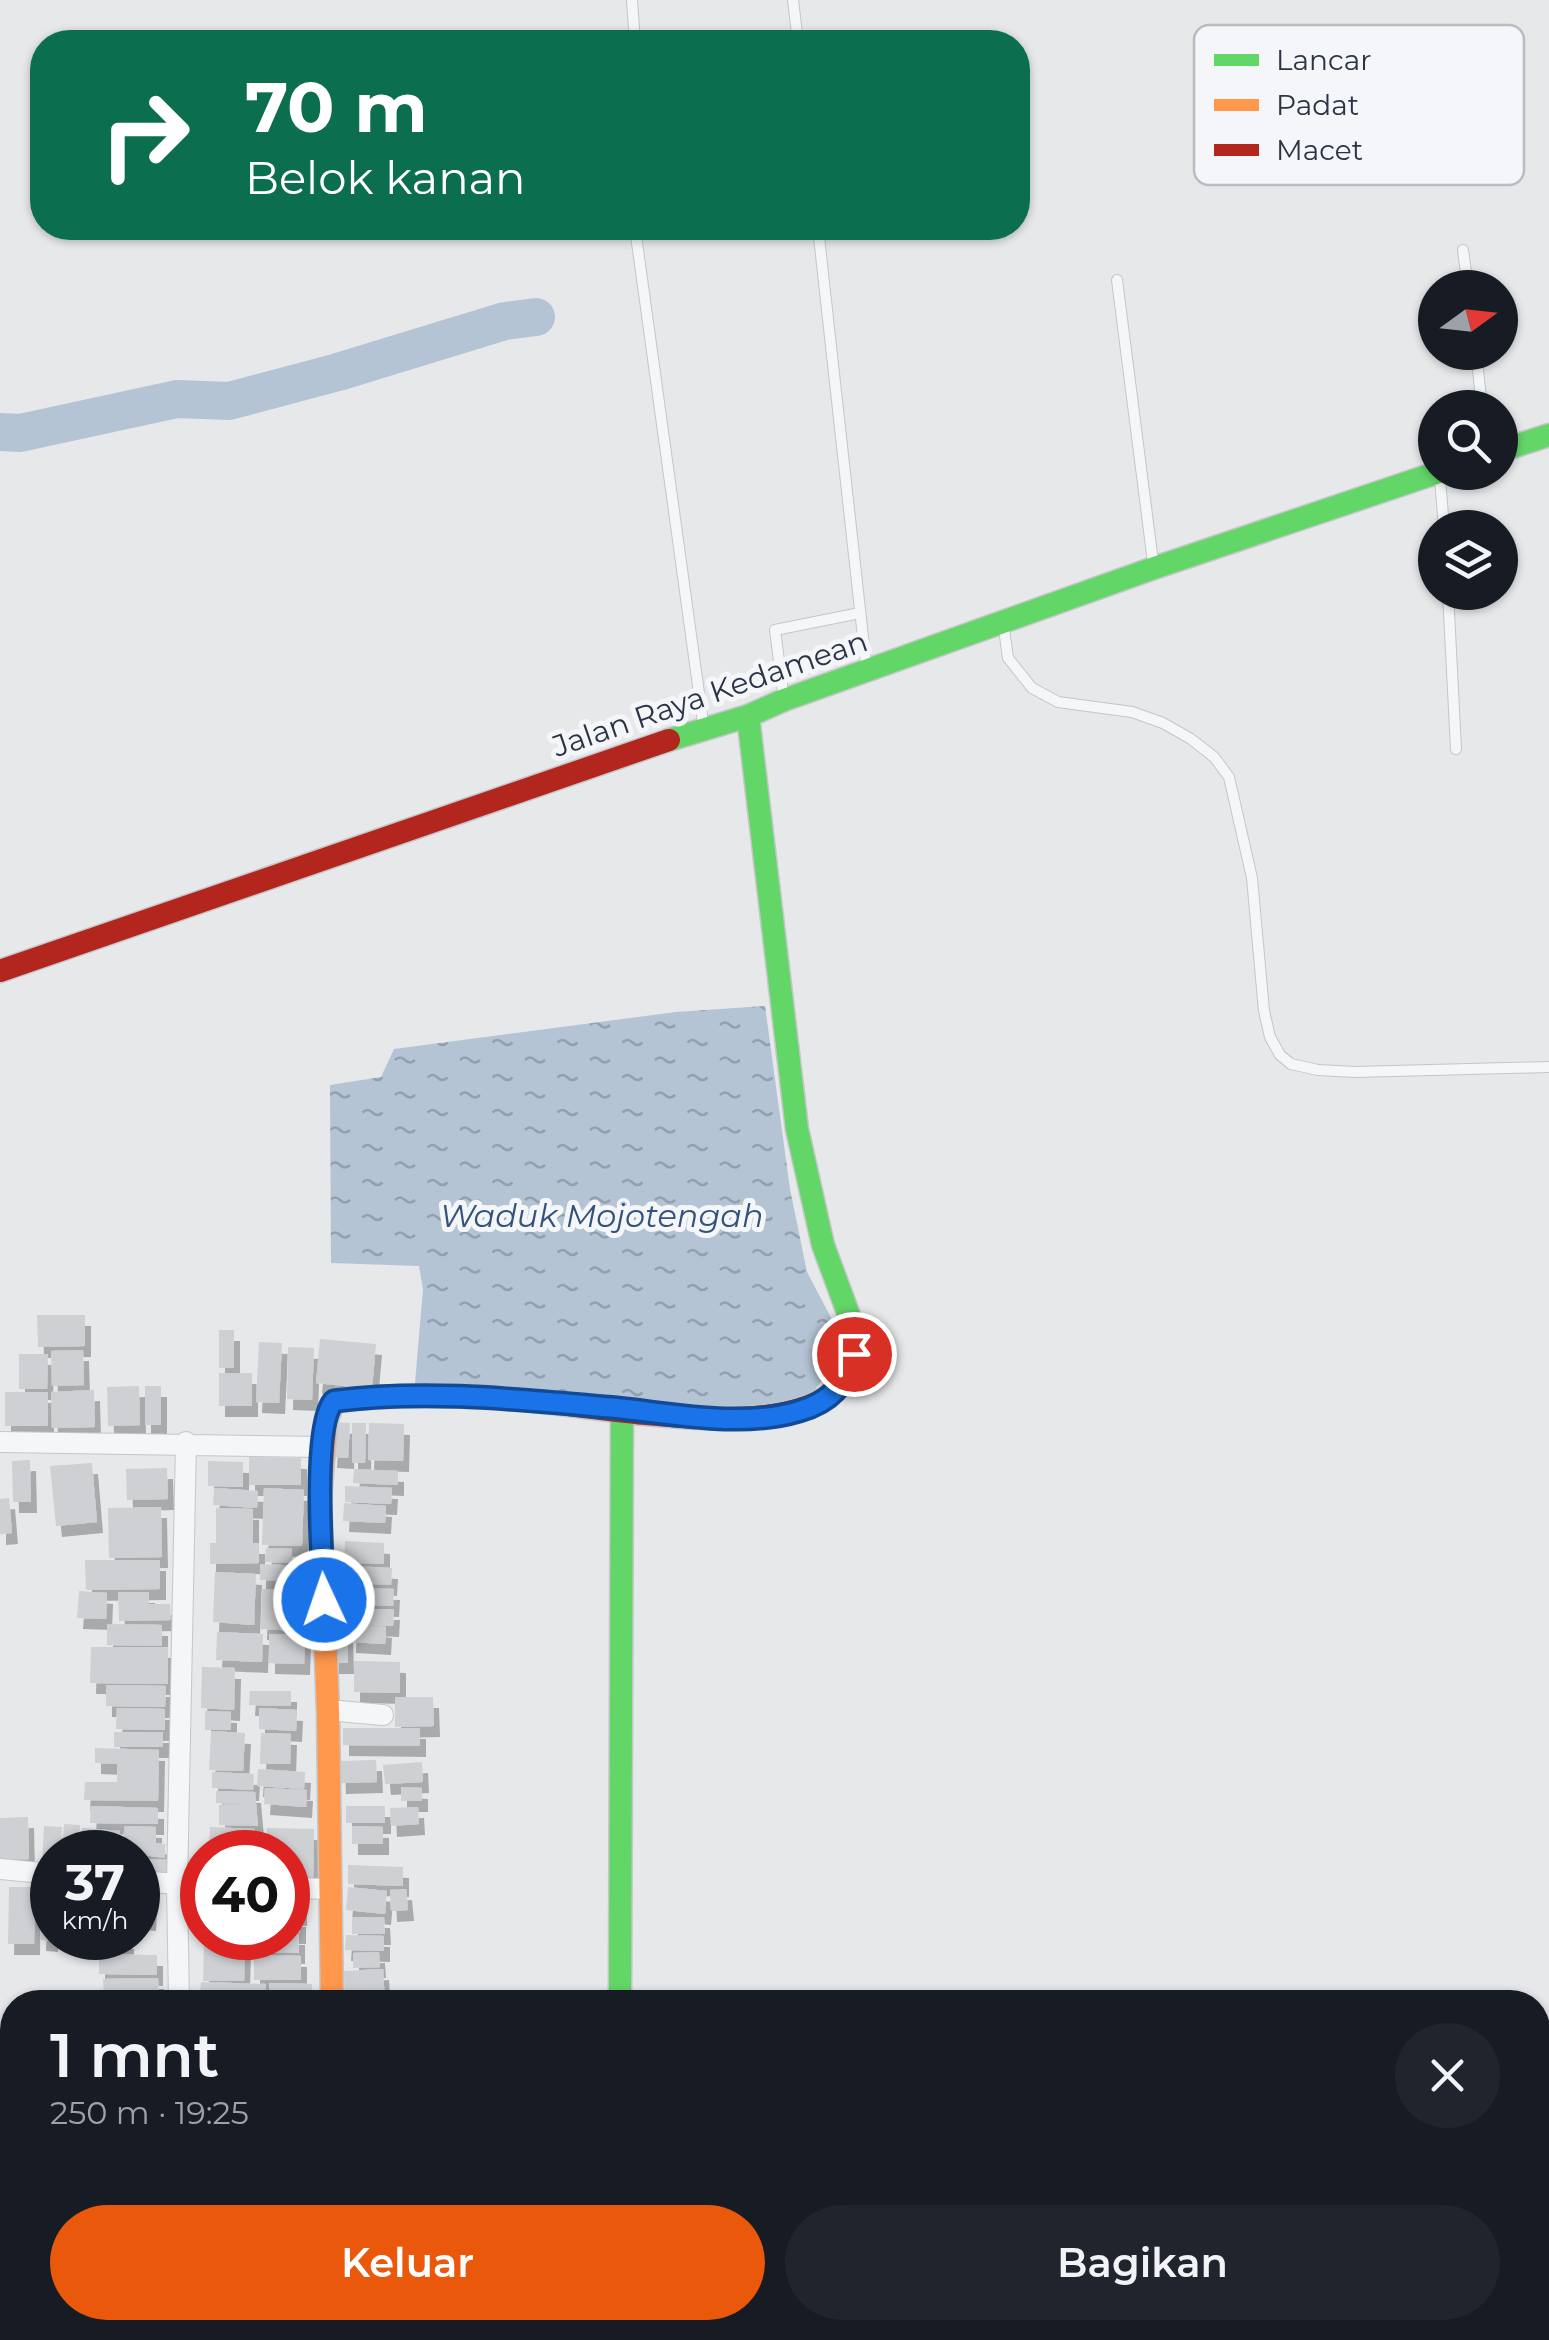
<!DOCTYPE html>
<html lang="id">
<head>
<meta charset="utf-8">
<style>
	:root { --surface:#171b24; --page:#20242c; --text:#f1f3f6; --muted:#9ea1a6; --accent:#ea580c }
	body { margin:0; font-family:Montserrat,sans-serif; background:var(--page); color:var(--text); height:100vh; display:flex; flex-direction:column; font-size:38px; white-space:nowrap }
	* { box-sizing:border-box; margin:0 }
	p { font-size:32px; color:var(--muted) }
	.icon { flex:none; width:55px; height:55px; fill:none; stroke:currentColor; stroke-width:2; stroke-linecap:round; stroke-linejoin:round }
	.map { position:relative; flex:1; overflow:hidden }
	.details { position:absolute; left:0px; top:1990px; width:1550px; height:350px; display:flex; flex-direction:column; background:var(--surface); border-radius:40px 40px 0 0; box-shadow:0 2px 8px #0004 }
	.details>* { flex:none }
	.guide { position:absolute; left:30px; top:30px; width:1000px; height:210px; border-radius:40px; box-shadow:0 2px 8px #0004; background:#0b6e4f; color:#fff; overflow:hidden }
	.needle { width:65px; rotate:75deg }
	.controls { position:absolute; left:1418px; top:270px; display:grid; gap:20px }
	.controls a { display:grid; place-items:center; width:100px; height:100px; border-radius:50%; background:var(--surface); box-shadow:0 2px 8px #0004; font-size:50px }
	.speed { position:absolute; left:30px; top:1830px; display:flex; gap:20px; font-size:50px; font-weight:700; text-align:center }
	.speed>* { display:grid; place-content:center; width:130px; height:130px; border-radius:50%; background:var(--surface); box-shadow:0 2px 8px #0004; line-height:1 }
	.speed small { font-size:25px; font-weight:400 }
	.speed .limit { border:15px solid #d22; background:#fff; color:#111 }
	.pin { position:absolute; display:grid; place-items:center; width:85px; height:85px; color:#fff; margin:-42px; border:5px solid #fff; border-radius:50%; box-shadow:0 2px 10px #0007 }
	.me { position:absolute; width:110px; margin:-55px; rotate:357deg; stroke-linejoin:round; filter:drop-shadow(0 0 8px #0008) }
	.turn { display:flex; align-items:center; gap:35px; height:210px; padding:0 50px; font-size:45px }
	.turn .icon { width:130px; height:130px; stroke-width:2.5 }
	.turn b { display:block; font-size:70px; line-height:85px }
	.round { display:grid; place-items:center; flex:none; width:105px; height:105px; border-radius:52px; background:var(--page) }
	.head { display:flex; align-items:center; justify-content:space-between; height:170px; padding:0 50px }
	h1 { font-size:60px; font-weight:600; line-height:75px }
	.button { display:flex; gap:20px; margin-top:auto; padding:20px 50px }
	.button a { flex:1; height:115px; border-radius:60px; background:var(--accent); color:#fff; font-size:40px; font-weight:600; line-height:115px; text-align:center }
	.button a+a { background:var(--page); color:var(--text) }
	.map>svg:first-child { display:block }
</style>
</head>
<body>
<div class="map">
<svg width="1549" height="2340" viewBox="0 0 1549 2340">
	<defs>
		<pattern id="water-ripples" width="26" height="14" patternUnits="userSpaceOnUse" patternTransform="scale(2.5)"><rect width="26" height="14" fill="#b4c4d5"/><path d="M2 4q2-2 4 0t4 0M15 11q2-2 4 0t4 0" fill="none" stroke="#93a0af"/></pattern>
		<filter id="shadow"><feDropShadow dx="6" dy="11" stdDeviation="0" flood-color="#0004"/></filter>
	</defs>
	<rect width="100%" height="100%" fill="#e6e8ea"/>
	<path fill="url(#water-ripples)" d="M765 1006 790 1189 807 1272 837 1329 827 1374 797 1412 414 1395 423 1289 419 1266 331 1263 330 1085 381 1077 394 1049 676 1012Z"/>
	<g fill="none" stroke-linecap="round" stroke-linejoin="round">
		<path stroke="#b4c4d5" stroke-width="38" d="M0 432 20 433 177 399 229 401 338 372 505 321 536 317"/>
	</g>
	<path fill="#ced0d3" filter="url(#shadow)" d="M37 1315H85V1346L38 1347Z
		M219 1330H234V1368H219Z
		M320 1339 376 1344 372 1389 316 1383Z
		M259 1342 282 1343 279 1403 256 1402Z
		M288 1347 314 1348 312 1400 287 1399Z
		M83 1350 84 1385 52 1386 51 1351Z
		M19 1354H48L47 1389H19Z
		M219 1373H252V1406H219Z
		M139 1386 140 1425 108 1426 107 1387Z
		M145 1386H161V1425H145Z
		M94 1390 95 1427 52 1428 51 1392Z
		M5 1392H48V1426H5Z
		M333 1422 350 1423 348 1458 331 1457Z
		M352 1423H366L365 1463H352Z
		M369 1423 404 1424 403 1461 368 1460Z
		M249 1457 301 1458V1485H249Z
		M30 1460 31 1502H13L12 1461Z
		M208 1461 243 1462V1487L208 1486Z
		M92 1463 97 1522 56 1526 50 1466Z
		M167 1468 168 1499 127 1500 126 1469Z
		M354 1469 398 1471V1485L353 1483Z
		M345 1486 392 1488 391 1504 345 1502Z
		M214 1488 258 1491 257 1508 213 1505Z
		M264 1488 304 1490 302 1546 262 1545Z
		M9 1498 12 1533 0 1534V1499Z
		M344 1503 386 1506 385 1523 343 1521Z
		M161 1507 162 1557 109 1558 108 1508Z
		M216 1508 253 1509V1543H259V1563L210 1564V1543H216Z
		M345 1541 384 1543V1564L344 1563Z
		M266 1548 292 1549V1563L265 1562Z
		M85 1560H160V1589L86 1590Z
		M260 1564 305 1566V1581L260 1580Z
		M353 1566 392 1568 391 1585 352 1583Z
		M215 1572 256 1574 254 1625 213 1622Z
		M334 1588H347V1620H334Z
		M351 1588 394 1589 393 1606 351 1605Z
		M262 1589 302 1590 300 1631 261 1629Z
		M79 1591 107 1593 106 1619 77 1618Z
		M118 1592H149V1604H170L171 1620 119 1621Z
		M351 1609H394L393 1626 368 1625 386 1627 385 1644 350 1642Z
		M107 1624 162 1625V1646L107 1645Z
		M347 1625 348 1663H333V1626Z
		M217 1632 263 1634 262 1662 216 1660Z
		M269 1634 305 1635 304 1664 269 1663Z
		M91 1647H168V1684L90 1683Z
		M354 1661 400 1662V1693L354 1692Z
		M202 1667 235 1668 234 1710 201 1708Z
		M106 1685 166 1686 165 1707 106 1706Z
		M250 1691H291V1706L249 1705Z
		M395 1697H433L434 1726 395 1727Z
		M117 1708 165 1709V1730L116 1729Z
		M259 1708 297 1710 296 1731 259 1729Z
		M205 1711 231 1712V1730H205Z
		M343 1728H420V1746L343 1745Z
		M211 1731 245 1733 243 1771 209 1770Z
		M114 1732H163V1747H114Z
		M261 1733 291 1734 290 1764H260Z
		M95 1748 159 1750 158 1801 84 1800 85 1782H117V1764L95 1763Z
		M376 1760 377 1782 340 1783 339 1761Z
		M422 1762 423 1782 385 1784 383 1765Z
		M258 1769 305 1772 304 1789 257 1786Z
		M212 1772 254 1774 253 1790 212 1788Z
		M401 1787 422 1788V1801H401Z
		M265 1788 307 1790 306 1807 264 1804Z
		M216 1791 255 1792 258 1826 219 1825V1805L248 1804 216 1803Z
		M91 1806 158 1808V1824L90 1823Z
		M346 1806H385V1823H346Z
		M418 1807 419 1824 391 1826 390 1808Z
		M28 1817 29 1859 0 1860V1818Z
		M64 1824 80 1825 78 1852H62Z
		M44 1826 62 1827 60 1852H52V1867L42 1866Z
		M125 1826 156 1827V1843L165 1844V1858L121 1852Z
		M352 1826 383 1827V1844H352Z
		M210 1827 255 1829 254 1849 209 1847Z
		M82 1828 120 1831 119 1852H80Z
		M267 1828 314 1829 313 1880H288V1852H266Z
		M138 1859 170 1860 169 1877 138 1875Z
		M348 1865 403 1867V1886L348 1884Z
		M9 1887H35L34 1944H8Z
		M348 1887 387 1891 385 1914 346 1910Z
		M406 1889 408 1910 391 1911 390 1890Z
		M42 1890H52V1941L40 1940Z
		M288 1895H301V1915L288 1914Z
		M138 1899 151 1900 150 1920 138 1919Z
		M288 1916H300V1933H288Z
		M352 1917H384L385 1934H352Z
		M288 1934H299V1953L265 1952V1938H288Z
		M346 1935 384 1936V1951L345 1950Z
		M95 1938H128V1949L95 1948Z
		M204 1938H245L244 1981H203Z
		M379 1952 380 1967 353 1968V1953Z
		M99 1954 157 1955V1975L99 1974Z
		M254 1955 301 1956V1980H254Z
		M383 1969 385 2002H345L344 1971Z
		M158 1978 159 1999 104 2000 103 1979Z
		M201 1982 266 1984 265 1996 244 1997 266 1998 265 2002H211V1995H200Z
		M269 1983 312 1984V2002H269Z
		M12 2189V2212L0 2213V2191Z
		M10 2290 12 2313 0 2314V2291Z
		M12 2316V2328H35L36 2340H0V2318Z
		M109 2328H127V2340H110Z
		M128 2328H149L150 2335 129 2336Z
		M189 2328H258L257 2340H189Z
		M269 2328H318L317 2340H268Z
		M354 2330 407 2333V2340H353Z"/>
	<g fill="none" stroke-linecap="round" stroke-linejoin="round">
		<defs>
			<path id="lane" d="M632 0 635 42
				M793 0 798 42
				M635 228 703 722
				M818 228 866 664
				M1463 250 1468 288
				M1117 280 1153 562
				M1476 352 1482 408
				M1440 478 1444 528
				M1448 592 1456 749
				M1004 629 1008 658 1032 688 1058 702 1132 712 1163 723 1191 739 1214 757 1229 777 1252 878 1264 1011 1270 1037 1280 1055 1291 1064 1318 1070 1355 1072 1549 1067
				M783 692 775 630 860 613"/>
			<path id="street" d="M0 1442 322 1447
				M328 1710 383 1715
				M0 1869 52 1874
				M138 1881 202 1886
				M288 1888 329 1889
				M179 2002 177 1885 186 1442
				M184 2328V2340
				M337 2328 338 2340
				M624 2328V2340"/>
			<path id="fast" d="M1500 451 1549 435
				M748 716 797 1129 823 1245 854 1329 852 1365 838 1388
				M669 740 748 716 784 700 1154 568 1439 472
				M620 2002 622 1409"/>
			<path id="slow" d="M332 2002 328 1712 320 1499 326 1421 334 1401 353 1399"/>
			<path id="jam" d="M0 971 669 740
				M353 1399C407 1394 461 1396 515 1399 593 1405 781 1445 838 1388"/>
		</defs>
		<use href="#lane" stroke="#c4c6c8" stroke-width="12"/>
		<use href="#street" stroke="#c4c6c8" stroke-width="22"/>
		<use href="#fast" stroke="#c4c6c8" stroke-width="25"/>
		<use href="#slow" stroke="#c4c6c8" stroke-width="25"/>
		<use href="#jam" stroke="#c4c6c8" stroke-width="25"/>
		<use href="#lane" stroke="#f5f6f7" stroke-width="10"/>
		<use href="#street" stroke="#f5f6f7" stroke-width="20"/>
		<use href="#fast" stroke="#63d668" stroke-width="22"/>
		<use href="#slow" stroke="#ff974d" stroke-width="22"/>
		<use href="#jam" stroke="#b3261e" stroke-width="22"/>
	</g>
	<g fill="none" stroke-linecap="round" stroke-linejoin="round">
		<defs>
			<path id="route" d="M324 1600C322 1563 312 1425 334 1401 428 1389 523 1400 617 1408 674 1414 743 1428 799 1411 831 1402 845 1385 854 1354"/>
		</defs>
		<use href="#route" stroke="#114b97" stroke-width="25"/>
		<use href="#route" stroke="#1a73e8" stroke-width="18"/>
	</g>
	<g text-anchor="middle" stroke-width="10" stroke-linejoin="round" paint-order="stroke">
		<g font-size="30" fill="#2b3445" stroke="#f4f6f9">
			<text transform="translate(710 694) rotate(-19)" y="10">Jalan Raya Kedamean</text>
		</g>
		<g font-size="32" font-style="italic" fill="#34527a" stroke="#f4f6f9">
			<text x="602" y="1227">Waduk Mojotengah</text>
		</g>
	</g>
	<rect x="1194" y="25" width="330" height="160" rx="15" fill="#f4f6f9" stroke="#b8bcc3" stroke-width="2.5"/>
	<rect x="1214" y="54" width="45" height="12" fill="#63d668"/>
	<rect x="1214" y="99" width="45" height="12" fill="#ff974d"/>
	<rect x="1214" y="144" width="45" height="12" fill="#b3261e"/>
	<g font-size="28" fill="#2b3445">
		<text x="1276" y="70">Lancar</text>
		<text x="1276" y="115">Padat</text>
		<text x="1276" y="160">Macet</text>
	</g>
</svg>
<div class="controls">
<a><svg class="needle" viewBox="-14 -14 28 28"><path d="M0-13l5 13h-10z" fill="#e53935"/><path d="M0 13l5-13h-10z" fill="#9ea1a6"/></svg></a>
<a><svg class="icon" aria-label="search" viewBox="0 0 24 24"><circle cx="10" cy="10" r="6"/><path d="M15 15l6 6"/></svg></a>
<a><svg class="icon" aria-label="layers" viewBox="0 0 24 24"><path d="M12 4l9 5-9 5-9-5zM3 14l9 5 9-5"/></svg></a>
</div>
<div class="speed"><div>37<small>km/h</small></div><div class="limit">40</div></div>
<div class="pin" style="left:854px;top:1354px;background:#d93025"><svg class="icon" aria-label="arrive" viewBox="0 0 24 24"><path d="M6 21V4h12l-3 4 3 4H6"/></svg></div>
<svg class="me" style="left:324px;top:1600px" viewBox="-20 -20 40 40"><circle r="17" fill="#1a73e8" stroke="#fff" stroke-width="3"/><path d="M0-11L8 9 0 5-8 9z" fill="#fff"/></svg>
<div class="guide">
<div class="turn"><svg class="icon" aria-label="right" viewBox="0 0 24 24"><path d="M7 20v-9h11M14 6l5 5-5 5"/></svg><div><b>70 m</b>Belok kanan</div></div>
</div>
<section class="details">
<div class="head"><div><h1>1 mnt</h1><p>250 m · 19:25</p></div><a class="round"><svg class="icon" aria-label="close" viewBox="0 0 24 24"><path d="M6 6l12 12M18 6L6 18"/></svg></a></div>
<div class="button"><a>Keluar</a><a>Bagikan</a></div>
</section>
</div>
</body>
</html>
